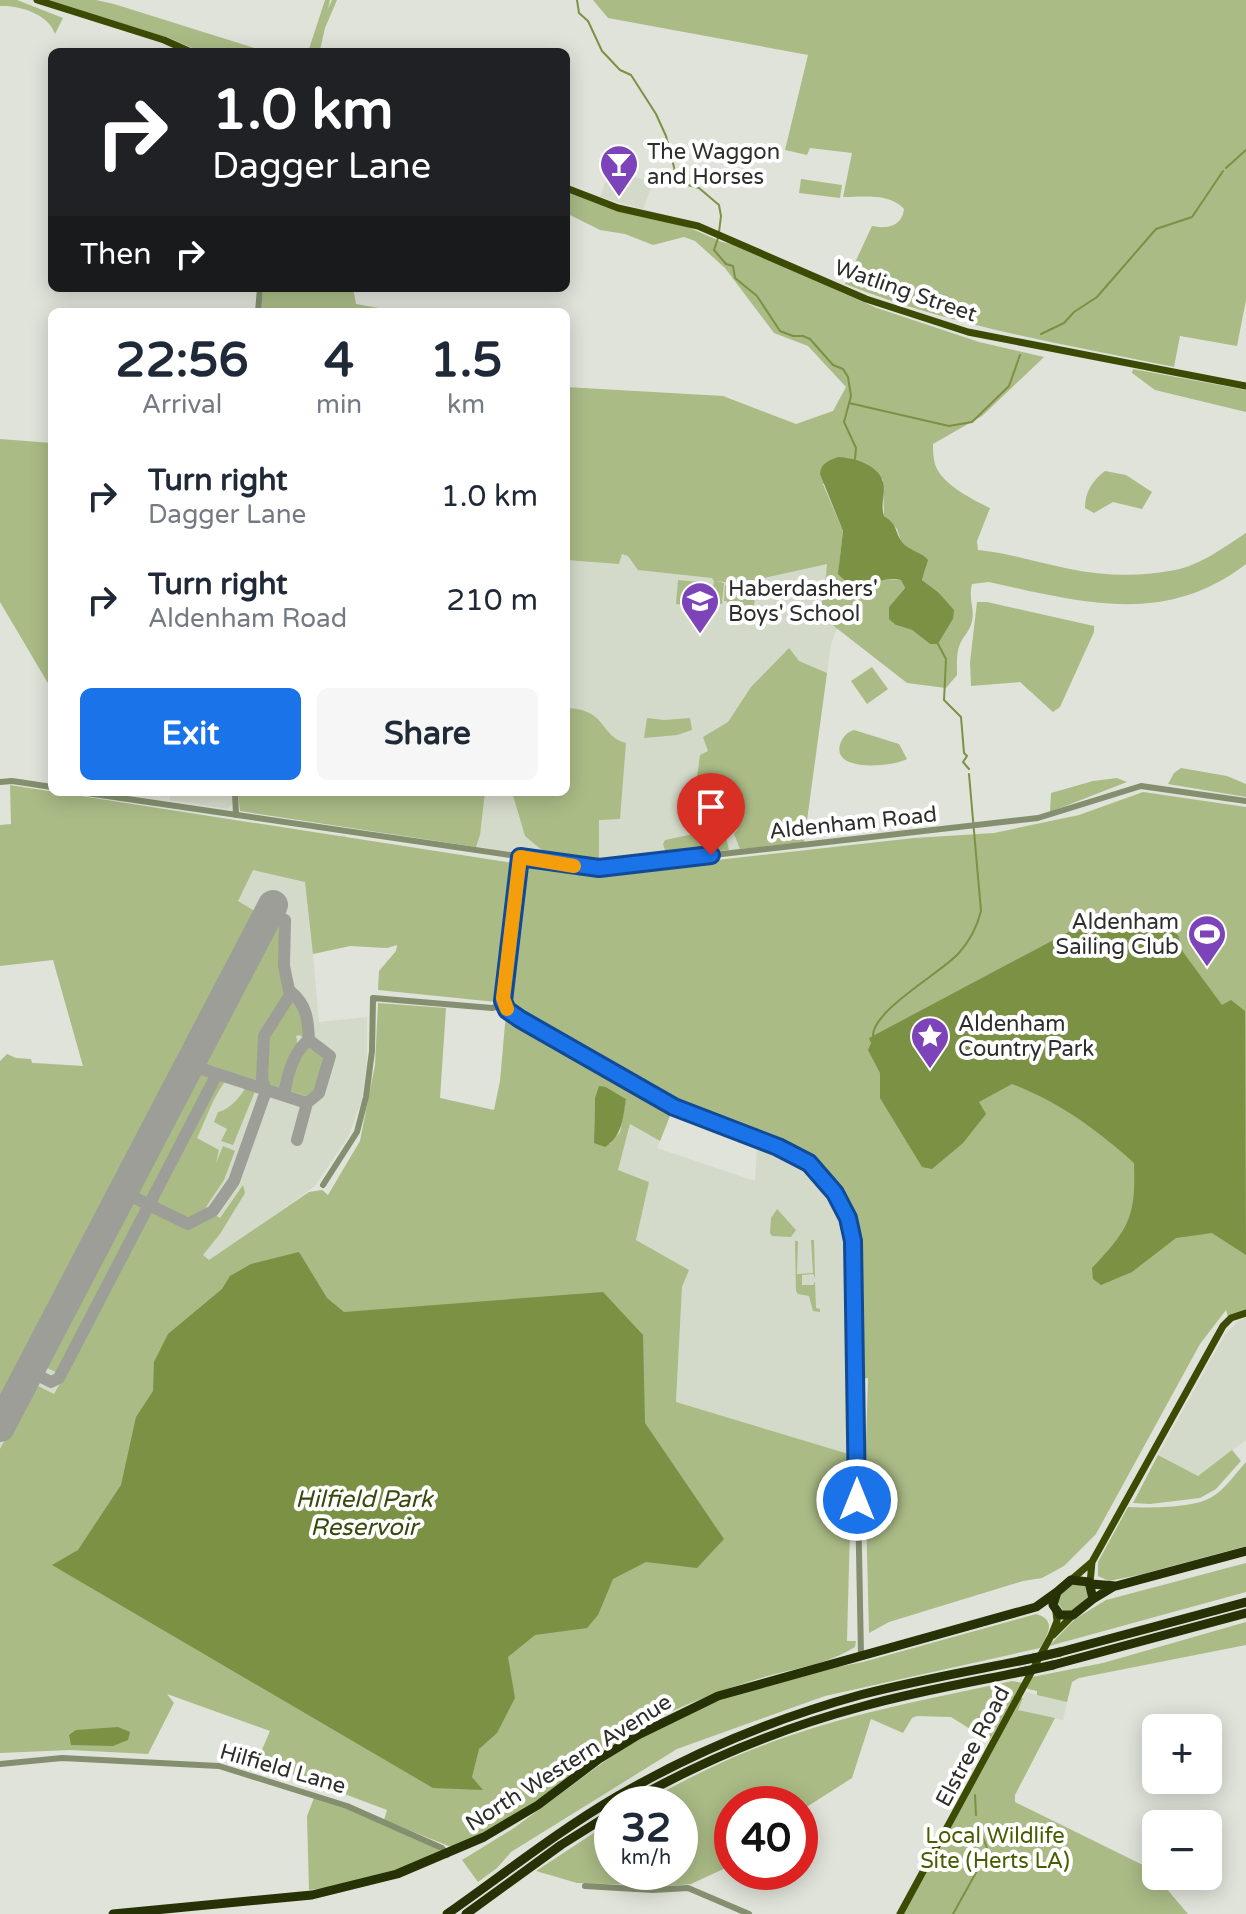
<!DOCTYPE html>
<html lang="en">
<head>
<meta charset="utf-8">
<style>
	:root { --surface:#fff; --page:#f6f6f7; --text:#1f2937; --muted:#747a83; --accent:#1a73e8 }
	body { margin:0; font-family:"Varela Round",sans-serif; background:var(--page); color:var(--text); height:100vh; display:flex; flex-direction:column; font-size:30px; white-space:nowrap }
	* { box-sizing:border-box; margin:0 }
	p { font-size:26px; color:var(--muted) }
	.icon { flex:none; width:44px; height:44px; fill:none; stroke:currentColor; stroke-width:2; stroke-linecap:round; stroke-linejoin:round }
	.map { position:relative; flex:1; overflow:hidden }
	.sheet { position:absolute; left:48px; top:308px; width:522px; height:488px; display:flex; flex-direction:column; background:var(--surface); border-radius:12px; box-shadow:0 4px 20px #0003 }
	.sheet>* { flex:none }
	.banner { position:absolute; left:48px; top:48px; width:522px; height:244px; border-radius:12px; box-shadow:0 4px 20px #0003; background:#202124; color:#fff; overflow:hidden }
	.controls { position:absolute; left:1142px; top:1714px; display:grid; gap:16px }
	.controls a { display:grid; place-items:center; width:80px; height:80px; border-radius:12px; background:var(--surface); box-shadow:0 4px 20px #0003; font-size:40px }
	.speed { position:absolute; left:594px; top:1786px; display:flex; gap:16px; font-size:40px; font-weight:700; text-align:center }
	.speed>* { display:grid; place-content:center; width:104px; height:104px; border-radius:50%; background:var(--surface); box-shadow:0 4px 20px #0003; line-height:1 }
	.speed small { font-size:20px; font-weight:400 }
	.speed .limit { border:12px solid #d22; background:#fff; color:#111 }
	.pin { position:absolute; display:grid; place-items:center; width:68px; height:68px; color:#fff; margin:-82px -34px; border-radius:50% 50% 50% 0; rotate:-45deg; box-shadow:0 0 8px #0007 }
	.pin .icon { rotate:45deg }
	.me { position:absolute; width:88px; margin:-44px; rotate:0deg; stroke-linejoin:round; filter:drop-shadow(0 0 6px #0008) }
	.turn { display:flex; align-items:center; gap:28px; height:168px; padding:0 32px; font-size:36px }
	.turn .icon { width:104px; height:104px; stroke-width:2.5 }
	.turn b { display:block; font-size:56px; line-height:68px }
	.then { display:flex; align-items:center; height:76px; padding:0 32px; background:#0003; gap:16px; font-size:30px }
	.eta { display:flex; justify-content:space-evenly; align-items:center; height:136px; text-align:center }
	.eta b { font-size:48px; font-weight:700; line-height:56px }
	.primary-button { display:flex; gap:16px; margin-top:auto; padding:16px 32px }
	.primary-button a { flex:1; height:92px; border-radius:12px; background:var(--accent); color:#fff; font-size:32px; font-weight:700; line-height:92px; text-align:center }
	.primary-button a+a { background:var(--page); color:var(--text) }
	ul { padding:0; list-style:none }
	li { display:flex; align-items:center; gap:24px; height:104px; padding:0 32px }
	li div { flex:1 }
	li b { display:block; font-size:30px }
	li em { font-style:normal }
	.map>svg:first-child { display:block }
</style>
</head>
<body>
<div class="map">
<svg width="1246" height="1914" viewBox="0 0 1246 1914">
	<rect width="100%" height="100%" fill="#e0e3d9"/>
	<path fill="#d4dac9" d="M610 169 653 183 643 209 600 197Z
		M824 534 838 626 831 644 804 842 599 865 240 811 238 792H566V560L619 563 622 554Z
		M170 792H232L234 802 228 809 170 800Z
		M345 835 397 944 387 948 350 946 313 954 319 1022 367 1017V1060L361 1103 348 1137 315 1186 188 1278 0 1529V1072L13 1061 83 1066 38 903Z
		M630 1124 660 1141 657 1148 755 1181 757 1144 791 1157 837 1209 848 1245 852 1455 676 1403 682 1287 688 1270 636 1240 649 1182 618 1170Z
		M1246 1318V1440L1198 1476 1158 1455 1224 1336 1238 1321Z
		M1026 1692 1067 1702 1063 1720 1017 1710Z"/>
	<path fill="#aabb86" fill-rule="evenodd" d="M0 0H17L63 18 55 34C49 14 19 5 0 6Z
		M45 0H96L114 4 267 52H202L169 38Z
		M325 0H330L328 9 332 0H337L325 28 320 50 308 52Z
		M593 0H1246V300L1237 346 1180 336 1174 367C1063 344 951 326 845 284L872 226C886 229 902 227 904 209 890 193 863 197 843 197L852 153 810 148 807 155 785 150 808 55 608 18Z
		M801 179 842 185 840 198 799 193Z
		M566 192 612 209 688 227 722 242 735 245 877 308 979 342 1044 357 982 416 933 444C933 450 933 457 935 464 940 483 973 500 990 508L977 541 978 550C1009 553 1039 563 1070 569 1103 576 1142 577 1175 570 1201 565 1224 547 1246 533V564C1164 627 1081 602 989 582L972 584C968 600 975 608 972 621 970 631 964 635 960 644 956 653 957 665 957 675L946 688 907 683 821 616 817 611 824 598 827 564 764 578 756 585 754 606 743 605V602H739L738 605 727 604V601H724L725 585 744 586V590L745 584 715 581 724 583 722 604 711 603 714 581 712 578 638 570 628 556 622 554 619 564 566 560V387L723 396 796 424 833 411 846 387 808 346 774 333 725 268 695 241 684 237 653 245 625 234 600 230 566 213ZM869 466 883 480 884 516 897 529 901 541 926 567 922 580 938 592 953 619 938 644H930L912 630 896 625 889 607 905 588 901 580 883 579 862 587 839 567 843 531 823 484Z
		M263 288H353L356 304 401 312H261Z
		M1133 369 1246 390V412L1155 390 1132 373Z
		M0 439 52 443V690L0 602Z
		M1105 471 1126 475 1152 492 1142 509 1113 502 1094 513 1085 508C1085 492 1092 481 1105 471Z
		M678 580 699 582 697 606 676 604Z
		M977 602H987L1094 626V632L1060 707 1053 712 1020 682 971 686 970 662Z
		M789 648 799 661 827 673 804 842 740 849 734 834 738 828 698 806 696 785 700 755 708 751 703 737 728 722 751 687Z
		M872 667 888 689 867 704 851 681Z
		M566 708C608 709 599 736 626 743L620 819 599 820V865C560 861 556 863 525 836L512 792H566Z
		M647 718 664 720 690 718 692 730 677 735 644 738Z
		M854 730 899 744 907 759C893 767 828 773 841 742 844 735 848 732 854 730Z
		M1181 768 1227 776 1246 784V797L1168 784 1174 773Z
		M1117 778 1127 782 1050 812 1051 793 1093 781Z
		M10 785 513 863 496 1002 378 990 379 971 396 951 397 945 387 948 350 946 313 954 305 882 253 870 238 901 258 913 0 1404V1061L7 1054 16 1058 31 1059 32 1063 83 1066 53 960 0 966V825L11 824Z
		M238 792H485L480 835 476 847 240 811Z
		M1143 792 1246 807V1311L1228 1317 1226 1310 1200 1344 1096 1534 1064 1566 1042 1578 1023 1581 889 1622 869 1633 865 1473 868 1378 859 1379 855 1231 850 1212 835 1187 812 1162 684 1109 515 1012 507 998 522 863 600 873 914 838 994 833 1079 815Z
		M708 831 726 837 729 850 667 856 663 844 665 840Z
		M282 922 281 970 287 993 262 1036 259 1082 207 1068 203 1065 204 1060 276 923Z
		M294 997 302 1008 306 1038 305 1041 300 1035 296 1036C301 1049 286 1073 283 1089L267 1084 264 1080 267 1034Z
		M378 1003 446 1008 440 1098 494 1110 500 1081 506 1013 672 1111 660 1141 630 1124 618 1170 649 1182 636 1240 689 1270 682 1287 676 1402 852 1455 847 1641H856L855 1647C828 1664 797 1668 768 1676 732 1686 698 1699 664 1715 589 1753 531 1818 451 1847L384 1820 387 1810 257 1761 270 1731 167 1694 174 1703 148 1754 70 1750 0 1753V1449L34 1384 54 1394 64 1376 43 1366 195 1077 205 1073 222 1079 224 1083C212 1100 206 1119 197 1138L219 1150 216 1163 223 1146 235 1151 224 1180 206 1207 209 1211 190 1223 194 1225 214 1214 220 1218 243 1185 245 1193 220 1234 203 1255 209 1260 309 1192 322 1190 328 1195 360 1141 375 1065ZM606 1087 626 1099 620 1132 610 1144 594 1143 595 1098Z
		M307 1046 325 1058 316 1088 306 1096 287 1090C290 1076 296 1055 307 1046Z
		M246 1086 256 1089 233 1145 221 1141 227 1129 214 1122 218 1112C229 1110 242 1096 246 1086Z
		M777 1209 796 1230 791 1237 772 1236 770 1233 771 1218Z
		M811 1240H814L815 1278 813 1274 802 1275V1285H813L815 1282 816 1308 820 1309V1312L813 1311 809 1296 798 1294 796 1291 795 1241H798L797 1274 813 1273Z
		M1232 1450 1241 1461 1216 1489 1200 1498 1150 1504 1133 1503 1158 1455 1198 1476Z
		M1246 1462V1546L1139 1575 1109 1581 1098 1576V1562L1128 1507C1148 1508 1193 1508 1210 1498 1225 1490 1235 1474 1246 1462Z
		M1246 1563V1592L1049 1646 1075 1619 1106 1600Z
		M1073 1584 1086 1586 1088 1597 1072 1611H1063L1057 1601 1061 1592Z
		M1036 1614C1057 1620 1048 1634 1040 1648L825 1696 677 1749 511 1852 497 1868 478 1882 462 1860 514 1828 631 1742 668 1722 734 1694 812 1672 863 1662Z
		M1246 1622V1645L1079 1678 1072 1682 1067 1702 1037 1695V1691L1028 1689 1026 1686 1032 1677 1103 1663Z
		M1012 1681 1023 1683 989 1741 951 1717 917 1716 912 1718 903 1733 871 1719 852 1778 805 1808 800 1809V1804H732V1865L691 1884 669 1886 577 1883 536 1871 612 1821V1872H680V1804H641C677 1784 713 1765 751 1750 835 1716 924 1700 1012 1681Z
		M1020 1698H1023L1018 1710 1055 1718 1015 1795V1802L1149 1868 1188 1914H903Z
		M314 1798 347 1808 439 1849 440 1852C404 1873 350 1885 309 1890L307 1816Z"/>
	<path fill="#7b9144" d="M838 457C854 458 878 464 883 482 886 493 880 504 884 516 898 525 894 530 902 542 909 551 922 552 928 560L922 580 938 592 954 610 953 619 938 644H930L912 630 896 625 889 619V607L905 588 901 580C874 574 862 599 838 574L843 531 820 474C821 463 828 461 838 457Z
		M1093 919 1125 920 1141 929 1167 927 1178 935 1183 952 1222 1005 1231 1000 1245 1011 1246 1255 1212 1233 1176 1238 1132 1272 1101 1285 1093 1279 1092 1268C1129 1229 1136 1217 1134 1163 1096 1129 1059 1102 1012 1084L979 1102 986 1114 963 1143 932 1169 922 1167 880 1098V1073L868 1050 871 1043 869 1038Z
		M599 1086 606 1087 626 1099C623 1118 622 1137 605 1147L594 1143 595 1098Z
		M299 1252 327 1298 344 1312 603 1292 643 1335 645 1423 724 1539 697 1568 646 1562 613 1579 598 1615 587 1628 535 1635 508 1657 515 1698 497 1733 479 1749 472 1777 483 1790 433 1788 52 1565 78 1550 121 1485 136 1417 153 1391 154 1362 168 1334 222 1289 230 1276 251 1264Z
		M118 1727 130 1732 128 1740 113 1746 71 1745 69 1735 76 1730Z"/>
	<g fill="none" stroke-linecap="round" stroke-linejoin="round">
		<path stroke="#7b9144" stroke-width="2" d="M577 0 579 13 588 21 602 51 620 70 631 75 656 114 666 136 677 179 684 184 699 188 719 205 721 216 719 232
			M1226 168 1246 150
			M718 238 714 250 726 264 733 266 735 278 757 296 780 331 793 336H803L810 339 833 365 843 369 848 377 851 396 844 422 856 448 855 459
			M1041 334 1064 323 1074 312 1097 297 1156 229 1192 217 1223 171
			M849 403 949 426 972 422 1009 386 1020 355
			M938 644 946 659 944 700 961 717 964 753 967 756 963 762 969 769
			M873 1036C873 1010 939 974 958 954 969 942 977 927 981 911L969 774
			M975 1795 976 1815
			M953 1914 988 1851 978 1824"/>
		<path stroke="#9c9e97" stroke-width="12" d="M290 991C307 1005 308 1019 309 1040L330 1056 319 1093 307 1103 297 1140
			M194 1056V1063L199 1068 307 1103
			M184 1076 190 1069 199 1068
			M284 1095C287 1076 293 1051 309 1040
			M123 1192 188 1224 213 1211 234 1181 266 1091 262 1079 264 1036 290 995 284 966 285 920 274 914 267 917
			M33 1363 34 1370 39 1376 51 1382 59 1378 217 1074"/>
		<path stroke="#9c9e97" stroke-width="30" d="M0 1427 273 905"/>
		<path stroke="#848f6f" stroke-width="6" d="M258 312 260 288
			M0 782 12 781 52 787
			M80 792 599 868 1038 818 1141 786 1246 801
			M235 792 236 815
			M520 857 504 992 503 1001 507 1010 674 1107 799 1156C828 1174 849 1207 853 1241L861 1655
			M323 1185 357 1132 366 1097 372 1051 373 998 492 1008 504 1005
			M0 1764 62 1758 219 1766 347 1806 442 1848 447 1855
			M585 1886 653 1890 688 1888 749 1914"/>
		<path stroke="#3b4b04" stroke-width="7" d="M37 0 164 40 191 52
			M566 188 618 208 698 226 866 299 968 332 1246 386
			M1071 1580 1092 1562
			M1090 1583 1092 1562 1223 1326 1231 1318 1246 1313
			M1053 1635 1073 1615
			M900 1914 1051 1636 1057 1621 1056 1612"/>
		<path stroke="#263106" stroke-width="9" d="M1091 1584 1116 1586 1246 1551
			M1093 1599 1089 1582 1071 1580 1057 1592 1053 1605 1060 1615H1073L1093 1599 1113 1587
			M1060 1652 1246 1602
			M1053 1665 1246 1613
			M626 1804C701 1761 781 1728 864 1706 918 1691 972 1682 1026 1671
			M113 1914 312 1895 397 1874 484 1837 538 1805 599 1759 638 1735 718 1696 1036 1607 1057 1592
			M447 1914C504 1874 558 1831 618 1796 694 1752 776 1718 860 1695 917 1680 976 1670 1034 1658
			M466 1914 561 1845 612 1813"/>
		<path stroke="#263106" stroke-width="9" d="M1034 1658 1060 1652
			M1026 1671 1053 1665"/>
	</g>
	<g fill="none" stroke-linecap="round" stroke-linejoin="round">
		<defs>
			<path id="route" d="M711 855 599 868 520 857 503 1001 507 1010 520 1019 674 1107 778 1147 809 1163 835 1193 848 1218 853 1241 857 1500"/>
		</defs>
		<use href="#route" stroke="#114b97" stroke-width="20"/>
		<use href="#route" stroke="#1a73e8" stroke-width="14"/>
		<path stroke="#f59e0b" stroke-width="14" d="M507 1009 503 998 520 857 574 866"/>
	</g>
	<defs>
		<symbol id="bar-pin" viewBox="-11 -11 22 30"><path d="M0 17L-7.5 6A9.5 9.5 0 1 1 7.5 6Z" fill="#7d43b9" stroke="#fff"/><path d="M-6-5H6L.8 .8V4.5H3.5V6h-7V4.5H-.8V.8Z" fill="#fff"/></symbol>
		<symbol id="school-pin" viewBox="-11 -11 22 30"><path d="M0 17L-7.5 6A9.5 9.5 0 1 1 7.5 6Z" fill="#7d43b9" stroke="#fff"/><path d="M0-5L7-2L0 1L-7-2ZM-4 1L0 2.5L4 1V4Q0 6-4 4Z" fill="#fff"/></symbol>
		<symbol id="stadium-pin" viewBox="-11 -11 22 30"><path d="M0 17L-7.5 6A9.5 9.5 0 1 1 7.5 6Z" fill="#7d43b9" stroke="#fff"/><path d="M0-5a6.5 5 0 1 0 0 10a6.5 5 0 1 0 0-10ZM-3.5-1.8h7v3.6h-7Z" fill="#fff"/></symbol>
		<symbol id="sight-pin" viewBox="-11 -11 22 30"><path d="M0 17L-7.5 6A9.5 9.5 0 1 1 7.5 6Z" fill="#7d43b9" stroke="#fff"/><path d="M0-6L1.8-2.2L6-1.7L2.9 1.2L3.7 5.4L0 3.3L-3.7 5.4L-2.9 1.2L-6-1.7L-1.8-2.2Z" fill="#fff"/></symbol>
	</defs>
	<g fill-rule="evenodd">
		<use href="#bar-pin" x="597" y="142" width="44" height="60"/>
		<use href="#school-pin" x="678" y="579" width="44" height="60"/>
		<use href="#stadium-pin" x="1185" y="912" width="44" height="60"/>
		<use href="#sight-pin" x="908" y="1014" width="44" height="60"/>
	</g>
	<g text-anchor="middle" stroke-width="8" stroke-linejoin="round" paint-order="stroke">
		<g font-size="22" fill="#2d2e2b" stroke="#fff" text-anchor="start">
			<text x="647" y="159">The Waggon<tspan x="647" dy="25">and Horses</tspan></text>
			<text x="728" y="596">Haberdashers'<tspan x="728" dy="25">Boys' School</tspan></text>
			<text x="1179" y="929" text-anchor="end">Aldenham<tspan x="1179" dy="25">Sailing Club</tspan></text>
			<text x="958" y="1031">Aldenham<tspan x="958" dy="25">Country Park</tspan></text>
		</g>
		<g font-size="22" fill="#2d2e2b" stroke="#fff">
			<text transform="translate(906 290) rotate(19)" y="8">Watling Street</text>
			<text transform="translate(853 822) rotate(-6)" y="8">Aldenham Road</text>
			<text transform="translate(972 1746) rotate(-62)" y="8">Elstree Road</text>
			<text transform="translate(568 1762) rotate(-32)" y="8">North Western Avenue</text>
			<text transform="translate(283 1768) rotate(16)" y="8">Hilfield Lane</text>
		</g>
		<g font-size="22" fill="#485c00" stroke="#fff">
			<text x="995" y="1843">Local Wildlife<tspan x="995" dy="25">Site (Herts LA)</tspan></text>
		</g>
		<g font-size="24" font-style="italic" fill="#39480d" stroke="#fff">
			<text x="364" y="1507">Hilfield Park<tspan x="364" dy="28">Reservoir</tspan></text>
		</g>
	</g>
</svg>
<div class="controls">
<a>+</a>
<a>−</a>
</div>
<div class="speed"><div>32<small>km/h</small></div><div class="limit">40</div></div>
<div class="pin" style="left:711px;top:855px;background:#d93025"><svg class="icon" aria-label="arrive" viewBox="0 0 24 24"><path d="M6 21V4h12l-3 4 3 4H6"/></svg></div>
<svg class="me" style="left:857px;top:1500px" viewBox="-20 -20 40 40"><circle r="17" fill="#1a73e8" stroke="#fff" stroke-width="3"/><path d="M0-11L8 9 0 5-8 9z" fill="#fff"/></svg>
<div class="banner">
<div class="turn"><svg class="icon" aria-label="right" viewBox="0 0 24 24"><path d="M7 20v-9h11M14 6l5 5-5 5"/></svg><div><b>1.0 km</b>Dagger Lane</div></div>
<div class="then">Then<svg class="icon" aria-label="right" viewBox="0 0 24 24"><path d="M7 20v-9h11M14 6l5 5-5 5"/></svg></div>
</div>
<section class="sheet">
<div class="eta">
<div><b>22:56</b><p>Arrival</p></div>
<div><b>4</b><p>min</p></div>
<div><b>1.5</b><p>km</p></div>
</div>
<ul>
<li><svg class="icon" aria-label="right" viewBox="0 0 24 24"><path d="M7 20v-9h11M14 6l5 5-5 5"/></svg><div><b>Turn right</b><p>Dagger Lane</p></div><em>1.0 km</em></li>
<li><svg class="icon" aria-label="right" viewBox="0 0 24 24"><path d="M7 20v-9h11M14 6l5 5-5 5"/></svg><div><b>Turn right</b><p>Aldenham Road</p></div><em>210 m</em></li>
</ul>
<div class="primary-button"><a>Exit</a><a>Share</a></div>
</section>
</div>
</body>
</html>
